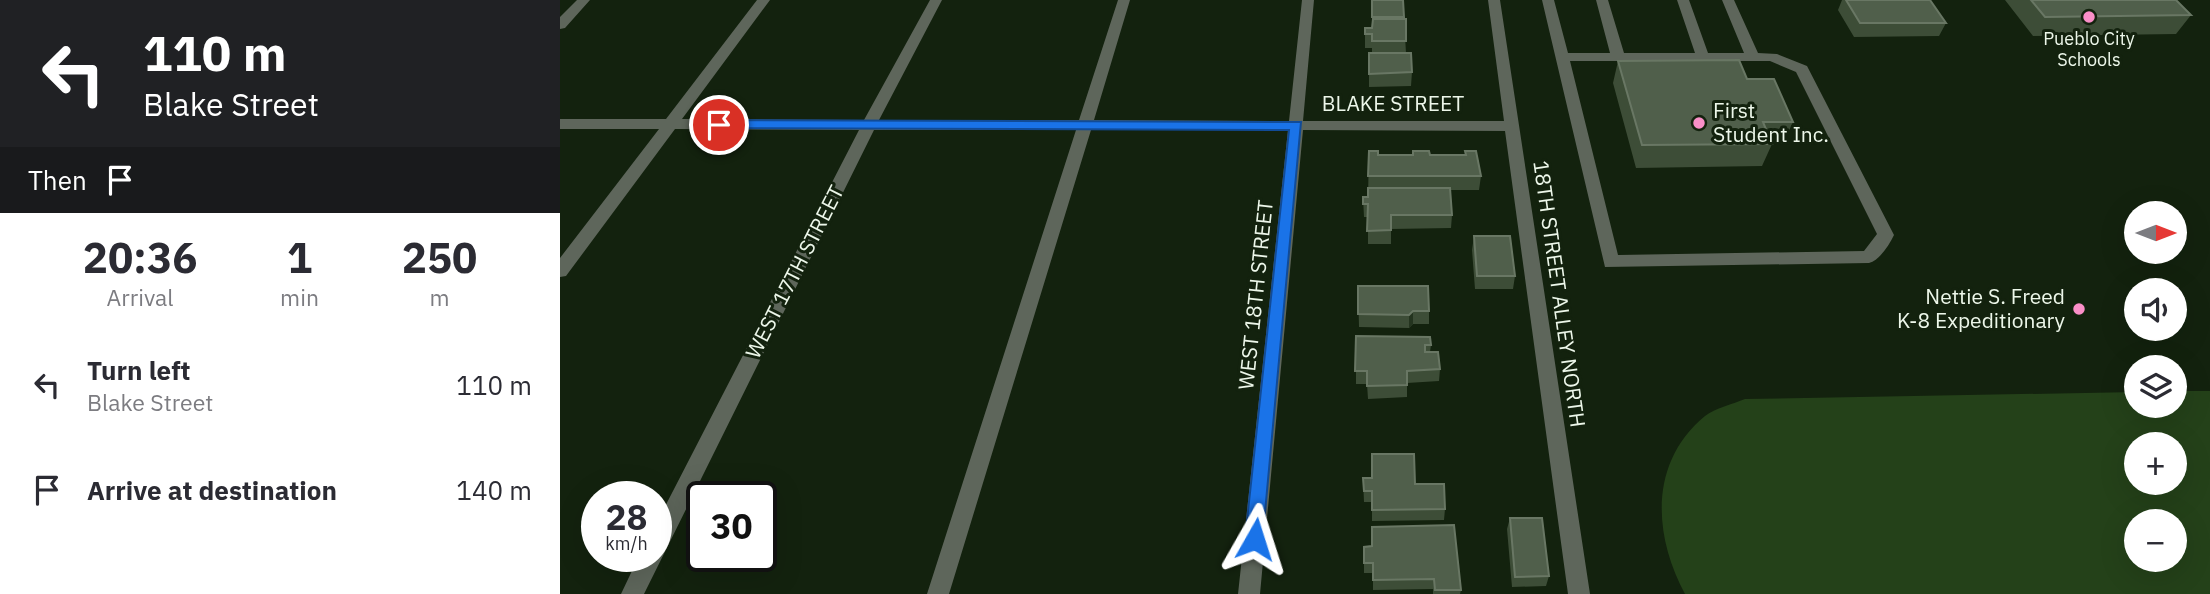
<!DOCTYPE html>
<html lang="en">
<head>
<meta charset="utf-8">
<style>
	:root { --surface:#fff; --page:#f2f2f3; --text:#2b2b33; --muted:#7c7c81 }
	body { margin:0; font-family:"IBM Plex Sans",sans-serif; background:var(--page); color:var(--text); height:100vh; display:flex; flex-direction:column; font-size:26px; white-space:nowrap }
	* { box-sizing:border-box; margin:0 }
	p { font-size:23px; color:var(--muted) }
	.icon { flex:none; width:38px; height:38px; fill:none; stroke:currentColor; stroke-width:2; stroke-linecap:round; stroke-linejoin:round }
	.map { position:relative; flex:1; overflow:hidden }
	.details { display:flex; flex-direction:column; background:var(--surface); width:560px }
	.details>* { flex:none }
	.hud { background:#202124; color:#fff; overflow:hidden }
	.needle { width:46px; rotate:90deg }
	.controls { position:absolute; left:1564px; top:201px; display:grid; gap:14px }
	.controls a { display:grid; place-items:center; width:63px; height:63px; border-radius:50%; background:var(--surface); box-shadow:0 7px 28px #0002; font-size:35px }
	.speed { position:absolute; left:21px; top:481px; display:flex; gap:14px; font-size:35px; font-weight:700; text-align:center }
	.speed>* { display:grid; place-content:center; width:91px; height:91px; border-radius:50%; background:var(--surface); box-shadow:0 7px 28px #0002; line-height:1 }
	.speed small { font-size:18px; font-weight:400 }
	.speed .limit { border:4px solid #111; border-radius:10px; background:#fff; color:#111 }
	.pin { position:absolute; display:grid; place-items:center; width:60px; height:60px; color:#fff; margin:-30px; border:4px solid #fff; border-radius:50%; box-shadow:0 2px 7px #0007 }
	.me { position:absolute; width:77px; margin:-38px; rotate:6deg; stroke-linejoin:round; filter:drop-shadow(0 0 5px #0008) }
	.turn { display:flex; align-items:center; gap:24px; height:147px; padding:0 28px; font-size:32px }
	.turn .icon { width:91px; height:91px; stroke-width:2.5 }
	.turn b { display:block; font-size:49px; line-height:60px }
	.then { display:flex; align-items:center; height:66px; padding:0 28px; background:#0003; gap:14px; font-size:26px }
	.eta { display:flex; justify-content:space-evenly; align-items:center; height:119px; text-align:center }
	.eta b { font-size:42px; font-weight:700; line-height:49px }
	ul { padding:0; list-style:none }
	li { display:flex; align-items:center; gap:21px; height:105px; padding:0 28px }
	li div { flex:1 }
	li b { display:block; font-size:26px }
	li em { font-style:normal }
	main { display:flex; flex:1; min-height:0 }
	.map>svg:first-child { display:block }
</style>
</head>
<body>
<main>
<section class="details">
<div class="hud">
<div class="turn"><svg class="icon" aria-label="left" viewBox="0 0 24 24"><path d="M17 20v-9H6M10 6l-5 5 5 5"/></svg><div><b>110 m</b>Blake Street</div></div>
<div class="then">Then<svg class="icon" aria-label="arrive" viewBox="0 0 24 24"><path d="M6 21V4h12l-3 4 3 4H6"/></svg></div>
</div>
<div class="eta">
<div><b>20:36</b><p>Arrival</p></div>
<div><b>1</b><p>min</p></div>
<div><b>250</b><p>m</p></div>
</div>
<ul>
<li><svg class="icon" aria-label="left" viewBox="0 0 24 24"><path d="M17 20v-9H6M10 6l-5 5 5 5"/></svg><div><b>Turn left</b><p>Blake Street</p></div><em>110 m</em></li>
<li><svg class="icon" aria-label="arrive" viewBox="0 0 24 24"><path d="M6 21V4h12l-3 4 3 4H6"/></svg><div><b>Arrive at destination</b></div><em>140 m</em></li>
</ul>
</section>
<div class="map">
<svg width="1650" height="594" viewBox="0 0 1650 594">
	<rect width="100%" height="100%" fill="#13220e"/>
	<path fill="#244119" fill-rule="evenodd" d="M1615 391H1650V594H1125C1093 535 1089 462 1145 416 1155 408 1173 404 1185 399L1577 392V406H1615ZM1577 444H1615V483H1577ZM1577 522H1615V560H1577Z"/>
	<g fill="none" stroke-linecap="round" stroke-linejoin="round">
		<path fill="#5e665b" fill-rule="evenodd" d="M17 0H30L5 28 0 29V17Z
			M197 0H210L122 119 304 120 370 0H382L319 120H519L558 0H570L534 120 729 121 742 0H754L743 121H944L928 0H940L1030 594H1008L945 131 743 130 700 594H678L728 130H531L389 594H367L516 130H314L84 594H61L79 556H96V524L299 130 115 129 6 276 0 277V258L99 129H0V119H106Z
			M982 0H994L1008 53H1050L1036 0H1048L1064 53H1135L1117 0H1129L1148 53H1184L1162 0H1174L1198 53 1217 54 1247 66 1334 235C1329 245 1320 260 1309 263L1045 267ZM1010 61H1210L1236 72 1317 234 1304 251 1058 255Z"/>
	</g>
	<path fill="#3d4d37" d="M843 0 846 53 852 72 851 86 809 87V53H812V48H805V28H812V17Z
		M1282 0H1370L1386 23 1379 36 1294 37 1278 10Z
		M1445 0H1616L1631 15 1616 34 1473 36Z
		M1058 61 1187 79 1233 122 1223 144H1212L1202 166 1076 168 1053 83Z
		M809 151 818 155H905V151L921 176 919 190H890L892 215 891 228 831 229V244H808V217H804L803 197H808Z
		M914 236 955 276 953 289H915L912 250Z
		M798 286 869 311V324H853L849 328 799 327Z
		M796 336 871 345 870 352 880 369 879 381 847 383V397L808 399 807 384H796Z
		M803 478 855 484 885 509 884 520 812 521V502H804Z
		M950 518 989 576 986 586 952 587 947 529Z
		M804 547 901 590 900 594H873V589L813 590V573H804Z"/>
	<path fill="#24341f" d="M853 311V324L849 328V315Z"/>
	<path fill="#505f4b" stroke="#697764" stroke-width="2" d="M812 0H843L844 17H812Z
		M1286 0H1370L1386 23H1300Z
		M1471 0H1616L1631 15 1485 17Z
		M813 19H846V41H812V34H805V28H812Z
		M809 53H851L852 72 809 74Z
		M1179 60 1187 79H1214L1233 122H1203L1212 144 1082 145 1058 61Z
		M809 151H818V155H853V151H869L870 155H906L905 151H916L921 176H808Z
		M808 188H890L892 215H831V230L807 231 808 204H803V197H808Z
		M914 236H950L955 276H917Z
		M798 286H868L869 311H853L849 315 798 314Z
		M796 336 870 337 871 345H865V352H878L880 369 847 371V385L807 386V371H795Z
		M812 454H854L855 484H884L885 509 812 510V491H804L803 478H812Z
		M950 518H982L989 576 955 577Z
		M894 525 901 590H875L874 579 813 580V563H804V547L812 546V527Z"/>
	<path fill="#1a73e8" stroke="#114b97" stroke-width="2" d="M159 120 741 122 702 545 695 548 688 545 685 539 729 130 154 128V121Z"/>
	<g fill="#fa8fc8" stroke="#13220e" stroke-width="2.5">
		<circle cx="1529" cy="17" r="7"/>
		<circle cx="1139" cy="123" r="7"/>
		<circle cx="1519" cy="309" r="7"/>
	</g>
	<g text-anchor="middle" stroke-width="6" stroke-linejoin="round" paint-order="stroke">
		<g font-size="18" fill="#edf7ea" stroke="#13220e">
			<text x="1529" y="45">Pueblo City<tspan x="1529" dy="21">Schools</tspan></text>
		</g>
		<g font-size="21" fill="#edf7ea" stroke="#13220e">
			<text x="833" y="111">BLAKE STREET</text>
			<text transform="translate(235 272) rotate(-63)" y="7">WEST 17TH STREET</text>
			<text transform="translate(999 294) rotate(82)" y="7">18TH STREET ALLEY NORTH</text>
			<text transform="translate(696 295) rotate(-84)" y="7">WEST 18TH STREET</text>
		</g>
		<g font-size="21" fill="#edf7ea" stroke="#13220e" text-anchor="start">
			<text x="1153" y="118">First<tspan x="1153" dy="24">Student Inc.</tspan></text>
			<text x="1505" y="304" text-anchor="end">Nettie S. Freed<tspan x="1505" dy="24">K-8 Expeditionary</tspan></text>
		</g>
	</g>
</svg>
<div class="controls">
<a><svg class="needle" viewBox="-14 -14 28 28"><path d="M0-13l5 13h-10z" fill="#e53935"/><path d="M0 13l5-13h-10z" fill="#7c7c81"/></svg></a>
<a><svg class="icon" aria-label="sound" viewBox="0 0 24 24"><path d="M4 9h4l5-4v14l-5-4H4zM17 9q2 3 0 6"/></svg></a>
<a><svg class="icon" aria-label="layers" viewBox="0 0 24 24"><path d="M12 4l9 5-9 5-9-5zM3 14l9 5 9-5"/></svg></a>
<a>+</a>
<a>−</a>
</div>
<div class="speed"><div>28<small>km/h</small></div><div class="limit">30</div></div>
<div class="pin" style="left:159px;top:125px;background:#d93025"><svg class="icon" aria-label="arrive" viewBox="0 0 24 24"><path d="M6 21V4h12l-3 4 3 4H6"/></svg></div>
<svg class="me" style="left:695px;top:539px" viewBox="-20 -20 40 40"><path d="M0-17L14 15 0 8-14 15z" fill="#1a73e8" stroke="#fff" stroke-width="4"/></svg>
</div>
</main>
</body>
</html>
